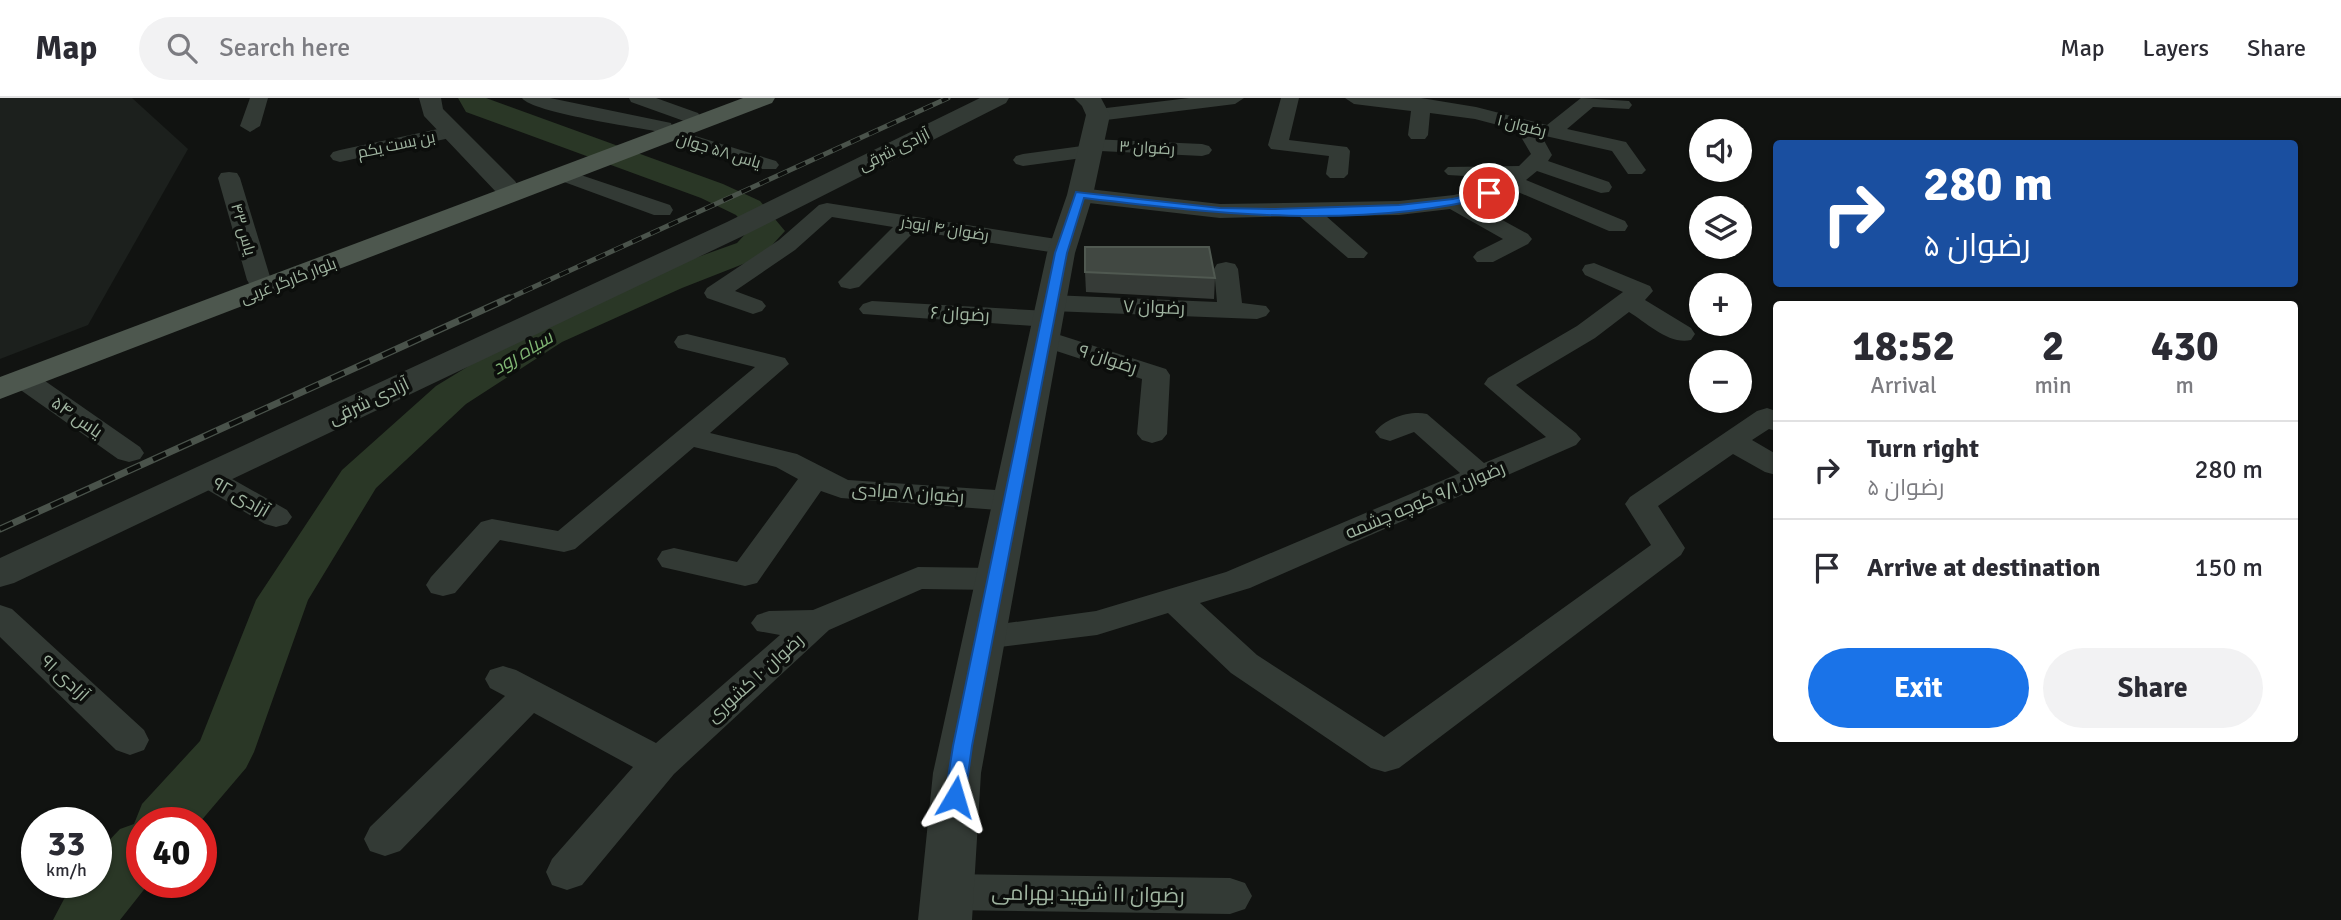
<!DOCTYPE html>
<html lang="en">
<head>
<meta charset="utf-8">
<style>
	:root { --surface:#fff; --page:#f2f2f3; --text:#2b2b33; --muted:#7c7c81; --line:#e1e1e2; --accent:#1a73e8 }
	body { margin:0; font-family:Signika,Cairo,sans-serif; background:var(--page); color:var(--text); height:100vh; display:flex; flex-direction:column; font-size:26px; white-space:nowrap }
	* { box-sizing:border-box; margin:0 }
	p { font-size:23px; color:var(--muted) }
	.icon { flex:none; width:38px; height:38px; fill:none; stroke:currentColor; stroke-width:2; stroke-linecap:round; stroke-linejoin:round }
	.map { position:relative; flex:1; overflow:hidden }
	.drawer { position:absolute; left:1773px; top:203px; width:525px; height:441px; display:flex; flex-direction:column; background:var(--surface); border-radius:7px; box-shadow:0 2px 5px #0004 }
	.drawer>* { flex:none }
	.banner { position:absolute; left:1773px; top:42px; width:525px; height:147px; border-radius:7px; box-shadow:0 2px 5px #0004; background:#1a4fa0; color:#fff; overflow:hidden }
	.buttons { position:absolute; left:1689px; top:21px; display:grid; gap:14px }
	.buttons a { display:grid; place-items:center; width:63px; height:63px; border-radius:50%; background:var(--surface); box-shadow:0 2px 5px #0004; font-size:35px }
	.speed { position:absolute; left:21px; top:709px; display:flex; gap:14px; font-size:35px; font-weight:700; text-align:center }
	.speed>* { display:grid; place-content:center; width:91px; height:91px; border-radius:50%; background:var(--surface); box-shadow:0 2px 5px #0004; line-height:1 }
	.speed small { font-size:18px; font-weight:400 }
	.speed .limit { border:10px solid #d22; background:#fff; color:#111 }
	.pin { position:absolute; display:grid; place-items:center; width:60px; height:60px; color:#fff; margin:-30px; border:4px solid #fff; border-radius:50%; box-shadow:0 2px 7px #0007 }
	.me { position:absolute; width:77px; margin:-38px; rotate:7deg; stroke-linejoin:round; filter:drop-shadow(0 0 5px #0008) }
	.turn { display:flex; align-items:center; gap:24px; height:147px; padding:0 35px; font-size:32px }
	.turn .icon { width:91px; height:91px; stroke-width:2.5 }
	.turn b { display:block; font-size:49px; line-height:60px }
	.eta { display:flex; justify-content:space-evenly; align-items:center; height:119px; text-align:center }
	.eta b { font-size:42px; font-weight:700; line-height:49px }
	.action { display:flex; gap:14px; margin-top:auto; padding:14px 35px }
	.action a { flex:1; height:80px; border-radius:42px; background:var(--accent); color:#fff; font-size:28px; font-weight:700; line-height:80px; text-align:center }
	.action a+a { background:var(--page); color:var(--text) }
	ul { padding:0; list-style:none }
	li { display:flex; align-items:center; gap:21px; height:98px; padding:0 35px; border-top:2px solid var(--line) }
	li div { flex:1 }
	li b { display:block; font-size:26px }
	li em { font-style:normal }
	header { display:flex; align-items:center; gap:42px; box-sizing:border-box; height:98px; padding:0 35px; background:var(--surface); border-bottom:2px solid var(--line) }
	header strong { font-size:33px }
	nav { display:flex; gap:38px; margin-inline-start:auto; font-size:24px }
	.search { width:490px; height:63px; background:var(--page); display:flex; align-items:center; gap:18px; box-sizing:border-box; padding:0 24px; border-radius:38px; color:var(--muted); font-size:26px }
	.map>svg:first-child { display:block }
</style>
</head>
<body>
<header>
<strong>Map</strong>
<div class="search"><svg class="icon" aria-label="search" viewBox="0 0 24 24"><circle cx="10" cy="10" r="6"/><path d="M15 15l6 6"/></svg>Search here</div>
<nav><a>Map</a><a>Layers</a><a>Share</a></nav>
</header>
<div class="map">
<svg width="2341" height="822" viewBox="0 0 2341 822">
	<rect width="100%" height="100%" fill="#111311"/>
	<path fill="#1c201d" d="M0 0H132L188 51 88 227 0 261Z"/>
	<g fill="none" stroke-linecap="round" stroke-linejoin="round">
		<path fill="#2a3726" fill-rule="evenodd" d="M458 0H486L723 86 760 103 785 133 761 159 682 190 562 244 466 306 376 390 308 502 254 654 246 670 200 724H142V784H150L120 822H53L73 784H96V756L120 731 134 726 142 706 200 643 256 502 342 372 436 288 534 228 656 174 737 145 749 132 736 117 701 100 466 14Z"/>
		<path fill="#333a35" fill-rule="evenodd" d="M250 0H268L260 28 250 34 240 28Z
			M522 0H550L671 25 673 31 776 63 779 67 776 71H762L662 40 660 34C636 29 533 15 522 0Z
			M629 0H656L698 15 701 19 698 23H684L631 4Z
			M1189 0H1244L1235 6 1098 23 1088 17 1098 11Z
			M1281 0H1299L1289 42 1347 49 1350 53 1348 76 1344 80H1330L1326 76 1329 58 1271 51 1268 47Z
			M1345 0H1421L1476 9 1547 27 1581 0 1629 3 1632 7 1629 11 1593 9 1567 31 1626 44 1646 72 1642 76H1628L1612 53 1541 37 1552 57 1548 63 1609 84 1612 89 1609 94 1601 95 1537 73 1526 82 1625 123 1628 128 1625 133H1609L1511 91 1497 100 1473 106 1528 136 1532 141 1528 146 1493 164H1477L1473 159 1477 154 1503 141 1450 111 1399 117 1326 118 1368 155 1364 160H1348L1299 118 1220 120 1080 104 1072 102 1069 97 1072 92 1080 90 1220 106 1399 103 1454 97 1481 90 1499 80 1448 77 1444 73 1448 69 1519 68 1531 56 1517 32 1475 21 1430 15 1428 37 1425 41H1411L1408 37 1411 13 1354 6Z
			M452 28 459 30 462 34 459 38 340 64 333 62 330 58 333 54 340 52Z
			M1091 41 1202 46 1209 48 1212 52 1209 56 1202 58 1100 53 1090 59 1023 68 1016 66 1013 62 1016 58 1023 56 1082 48 1084 43Z
			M563 71 670 107 673 112 670 117H654L556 81 552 77 556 73Z
			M229 74 237 75 240 80 271 182 268 187 259 189 250 187 247 182 218 80 221 75Z
			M827 105 1063 142 1071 144 1075 149 1071 154 1063 156 915 133 859 189 850 191 841 189 838 184 893 129 832 119 795 152 735 193 762 203 766 208 762 213 753 216 707 200 704 195 707 190 779 142 819 107Z
			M1226 164 1235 166 1238 171 1242 205 1266 208 1270 213 1266 218 1257 221 1051 213 1042 210 1038 205 1042 200 1051 197 1217 204 1214 171 1217 166Z
			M1594 165 1650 188 1653 193 1645 202 1691 230 1695 236 1691 242C1669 247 1647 225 1629 214L1595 240 1516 287 1576 335 1581 341 1576 347 1250 490 1200 505 1257 557 1384 639 1651 447 1625 406 1630 399 1757 313 1767 310 1776 313V333L1769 331 1752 342 1776 356V377L1765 374 1733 356 1658 408 1685 450 1681 457 1399 670 1385 674 1371 670 1231 575 1168 515 1097 537 984 551 971 548 966 539 971 530 1096 513 1226 474 1460 375 1414 334 1390 343 1380 340 1375 334C1385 320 1411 312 1427 316L1484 365 1546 339 1484 286 1488 280 1577 228 1623 194 1585 177 1582 172 1585 167Z
			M872 203 1048 213 1057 216 1061 221 1057 226 1048 229 863 216 859 211 863 206Z
			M1044 232 1166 271 1170 277 1167 336 1162 342 1152 345 1142 342 1137 336 1142 281 1035 246 1031 240 1035 234Z
			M687 236 785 260 789 266 710 335 797 356 848 382 1011 393 1022 396 1027 403 1022 410 1011 413 841 400 821 393 757 485 745 488 662 469 657 461 662 453 674 450 737 464 798 381 776 369 694 349 575 451 564 454 500 442 455 495 443 498 431 495 426 487 431 479 481 424 492 421 558 433 755 269 678 250 674 244 678 238Z
			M25 274 35 276 140 349 144 355 140 361 129 364 118 361 15 288 11 282 15 276Z
			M207 370 218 373 287 412 292 419 287 426 276 429 265 426 196 385 192 379 196 373Z
			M918 469 995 470 1007 473 1012 481 1007 489 995 492 922 491 829 532 674 676 582 787 567 792 552 787 546 774 552 761 633 669 534 615 400 753 385 758 370 753 364 741 370 729 505 598 490 590 485 581 490 572 503 568 516 572 656 645 780 537 757 533 751 525 757 517 769 513 813 512Z
			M0 507 12 511 144 632 149 642 144 652 130 657 116 652 0 539Z
			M947 776 1230 780 1245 785 1252 798 1245 811 1230 816 947 812 932 807 925 794 932 781Z"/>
		<path fill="#333a35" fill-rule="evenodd" d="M419 0H441L443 11 515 83 519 89 515 95 506 97 497 95 424 18Z
			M980 0H1009L1006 5 747 136 14 485 0 489V460L727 124Z
			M1074 0H1101L1110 17 1093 97 1075 155 981 675 972 822H918L933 675 1047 155 1067 97 1086 17 1082 8Z"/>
		<path fill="#4d574e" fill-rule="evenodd" d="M743 0H775L772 5 0 301V279Z"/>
		<defs>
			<path id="rail-far1" d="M505 202 948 0"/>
			<path id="rail" d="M0 431 509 200"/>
		</defs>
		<use href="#rail-far1" stroke="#4a534b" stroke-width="5"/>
		<use href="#rail" stroke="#4a534b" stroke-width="7"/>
		<use href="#rail-far1" stroke="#0c0e0c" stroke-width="3.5" stroke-dasharray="10" stroke-linecap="butt"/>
		<use href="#rail" stroke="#0c0e0c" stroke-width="4.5" stroke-dasharray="14" stroke-linecap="butt"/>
	</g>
	<path fill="#363b37" d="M1085 174 1215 180 1214 201 1086 194Z"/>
	<path fill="#414842" stroke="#505951" stroke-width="2" d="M1085 149H1209L1215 180 1085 174Z"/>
	<path fill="#1a73e8" stroke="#114b97" stroke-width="2" d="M1489 92 1494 95 1493 98C1360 132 1218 116 1084 100L1067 155 972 648 965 699 962 704 955 707 948 704 945 699 953 648 1055 155 1076 94 1220 110 1275 111 1399 107 1453 101Z"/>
	<g text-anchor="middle" stroke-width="7" stroke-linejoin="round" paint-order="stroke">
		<g font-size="16" fill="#a0b5a1" stroke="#0c0e0c">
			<text transform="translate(1522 27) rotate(14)" y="6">رضوان ۱</text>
			<text transform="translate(396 46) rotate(-12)" y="6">بن بست یکم</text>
			<text transform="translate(1147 49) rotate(3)" y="6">رضوان ۳</text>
			<text transform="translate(894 51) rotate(-26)" y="6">آزادی شرقی</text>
			<text transform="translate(719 52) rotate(17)" y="6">یاس ۵۸ جوان</text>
			<text transform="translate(945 130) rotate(9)" y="6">رضوان ۴ ابوذر</text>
			<text transform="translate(244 131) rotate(74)" y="6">یاس ۴۳</text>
			<text transform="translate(288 182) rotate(-21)" y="6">بلوار کارگر غربی</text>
		</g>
		<g font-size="18" fill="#a0b5a1" stroke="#0c0e0c">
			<text transform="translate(1154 209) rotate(2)" y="6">رضوان ۷</text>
			<text transform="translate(960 216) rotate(3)" y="6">رضوان ۶</text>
			<text transform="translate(1108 261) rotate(18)" y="6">رضوان ۹</text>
			<text transform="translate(369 303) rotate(-25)" y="6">آزادی شرقی</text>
			<text transform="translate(77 319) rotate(35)" y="6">یاس ۵۴</text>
			<text transform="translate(908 395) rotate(4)" y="6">رضوان ۸ مرادی</text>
			<text transform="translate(241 399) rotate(30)" y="6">آزادی ۹۲</text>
			<text transform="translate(1425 402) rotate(-23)" y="6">رضوان ۹/۱ کوچه چشمه</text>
			<text transform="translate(65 580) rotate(43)" y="6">آزادی ۹۱</text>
			<text transform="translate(755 580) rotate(-42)" y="6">رضوان ۱۰ کشوری</text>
		</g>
		<g font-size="19" font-style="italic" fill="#7fb473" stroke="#0c0e0c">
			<text transform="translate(522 254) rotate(-31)" y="7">سیاه رود</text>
		</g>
		<g font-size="21" fill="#a0b5a1" stroke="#0c0e0c">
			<text transform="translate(1088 796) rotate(1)" y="7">رضوان ۱۱ شهید بهرامی</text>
		</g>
	</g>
</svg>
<div class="buttons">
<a><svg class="icon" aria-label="sound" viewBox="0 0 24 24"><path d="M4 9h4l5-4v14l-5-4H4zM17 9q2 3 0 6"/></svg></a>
<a><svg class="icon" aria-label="layers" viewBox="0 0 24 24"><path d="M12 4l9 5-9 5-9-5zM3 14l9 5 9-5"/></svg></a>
<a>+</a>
<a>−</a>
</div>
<div class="speed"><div>33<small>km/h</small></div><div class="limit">40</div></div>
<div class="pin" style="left:1489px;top:95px;background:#d93025"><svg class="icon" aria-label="arrive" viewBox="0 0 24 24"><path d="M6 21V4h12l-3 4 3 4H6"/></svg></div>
<svg class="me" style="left:955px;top:699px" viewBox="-20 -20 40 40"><path d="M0-17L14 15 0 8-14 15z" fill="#1a73e8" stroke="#fff" stroke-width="4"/></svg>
<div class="banner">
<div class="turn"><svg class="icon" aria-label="right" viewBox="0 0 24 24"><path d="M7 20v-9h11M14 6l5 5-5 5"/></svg><div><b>280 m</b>رضوان ۵</div></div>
</div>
<section class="drawer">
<div class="eta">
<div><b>18:52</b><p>Arrival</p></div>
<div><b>2</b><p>min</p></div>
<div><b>430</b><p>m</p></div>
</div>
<ul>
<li><svg class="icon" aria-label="right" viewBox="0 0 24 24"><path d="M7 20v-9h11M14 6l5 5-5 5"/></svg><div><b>Turn right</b><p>رضوان ۵</p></div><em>280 m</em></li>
<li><svg class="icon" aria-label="arrive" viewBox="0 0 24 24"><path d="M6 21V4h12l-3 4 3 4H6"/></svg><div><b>Arrive at destination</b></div><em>150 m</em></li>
</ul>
<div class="action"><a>Exit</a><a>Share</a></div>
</section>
</div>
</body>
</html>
